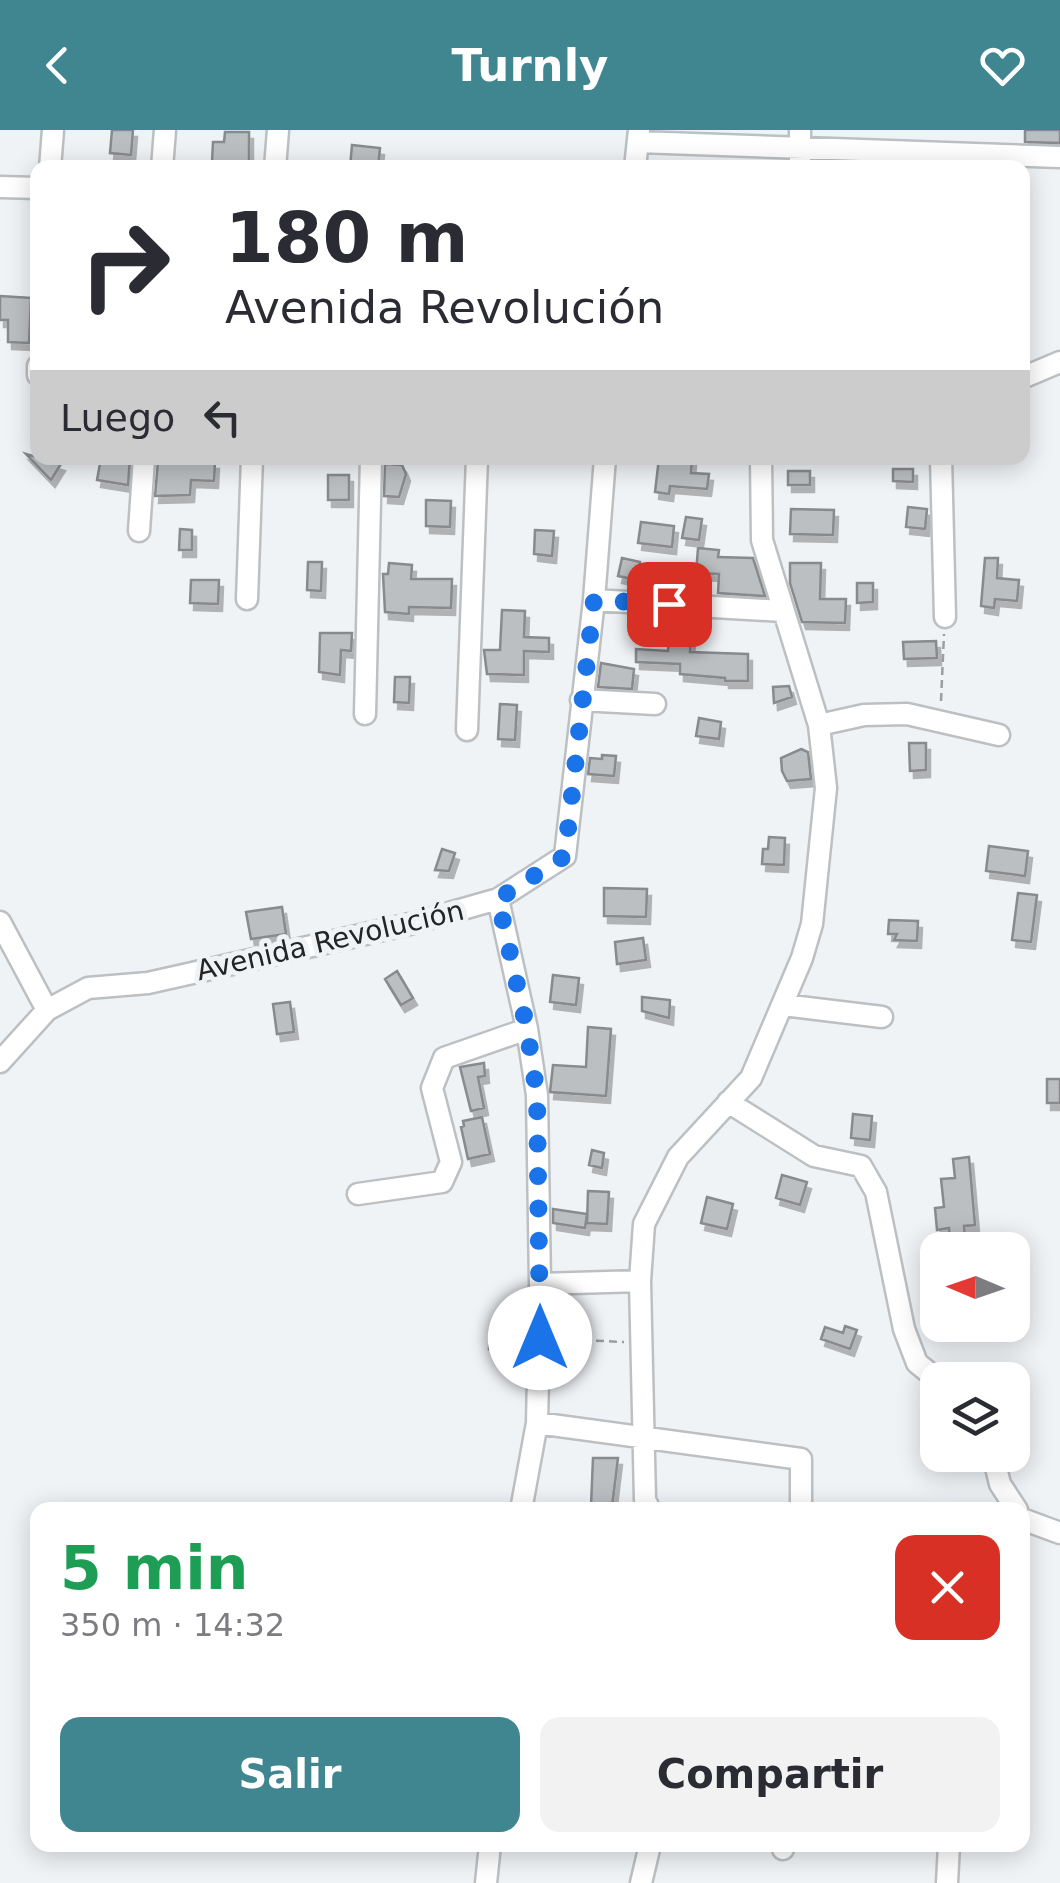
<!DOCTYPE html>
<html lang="es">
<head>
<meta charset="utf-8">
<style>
	:root { --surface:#fff; --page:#f2f2f3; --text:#2b2b33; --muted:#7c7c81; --accent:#408691 }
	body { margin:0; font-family:"DejaVu Sans",sans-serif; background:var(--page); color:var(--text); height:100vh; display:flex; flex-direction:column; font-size:38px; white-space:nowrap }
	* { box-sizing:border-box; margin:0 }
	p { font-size:32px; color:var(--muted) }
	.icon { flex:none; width:55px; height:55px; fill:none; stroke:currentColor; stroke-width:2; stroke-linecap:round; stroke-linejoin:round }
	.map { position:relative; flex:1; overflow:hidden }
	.details { position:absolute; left:30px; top:1372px; width:1000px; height:350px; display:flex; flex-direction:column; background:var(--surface); border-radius:20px; box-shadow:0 5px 25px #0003 }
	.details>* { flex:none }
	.banner { position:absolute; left:30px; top:30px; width:1000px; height:305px; border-radius:20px; box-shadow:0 5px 25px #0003; background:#fff; color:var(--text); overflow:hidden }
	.needle { width:65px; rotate:272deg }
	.fabs { position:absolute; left:920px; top:1102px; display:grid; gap:20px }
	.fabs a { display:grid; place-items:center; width:110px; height:110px; border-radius:20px; background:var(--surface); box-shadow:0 5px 25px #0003; font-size:50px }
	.pin { position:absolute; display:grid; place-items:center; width:85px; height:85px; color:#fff; margin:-42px; border-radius:20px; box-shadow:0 5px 15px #0006 }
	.me { position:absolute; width:110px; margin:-55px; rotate:0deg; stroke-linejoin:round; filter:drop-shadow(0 0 8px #0008) }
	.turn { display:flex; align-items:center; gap:35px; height:210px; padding:0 30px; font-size:45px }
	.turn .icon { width:130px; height:130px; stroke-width:2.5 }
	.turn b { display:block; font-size:70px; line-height:85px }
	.then { display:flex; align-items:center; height:95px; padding:0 30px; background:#0003; gap:20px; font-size:38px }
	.round { display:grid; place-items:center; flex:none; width:105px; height:105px; border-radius:20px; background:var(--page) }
	.summary { display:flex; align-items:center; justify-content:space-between; height:170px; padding:0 30px }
	h1 { font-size:60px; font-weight:700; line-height:75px; color:#1e9e55 }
	.cta { display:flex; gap:20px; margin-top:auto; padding:20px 30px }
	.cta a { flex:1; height:115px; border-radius:20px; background:var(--accent); color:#fff; font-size:40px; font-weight:700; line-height:115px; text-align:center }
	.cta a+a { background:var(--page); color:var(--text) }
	header { display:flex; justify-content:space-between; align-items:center; height:130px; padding:0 30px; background:var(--accent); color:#fff; font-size:45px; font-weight:700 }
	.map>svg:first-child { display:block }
</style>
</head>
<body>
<header><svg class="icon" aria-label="back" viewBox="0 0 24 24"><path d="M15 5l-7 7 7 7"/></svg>Turnly<svg class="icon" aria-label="heart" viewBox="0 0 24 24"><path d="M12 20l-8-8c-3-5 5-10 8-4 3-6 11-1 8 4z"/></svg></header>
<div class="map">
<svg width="1060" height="1753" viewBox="0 0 1060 1753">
	<defs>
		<filter id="shadow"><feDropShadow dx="4" dy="7" stdDeviation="0" flood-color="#0004"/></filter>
	</defs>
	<rect width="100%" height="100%" fill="#f0f3f6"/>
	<path fill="#bcbfc2" stroke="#888a8d" stroke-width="2.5" filter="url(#shadow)" d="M112 0H133L131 25 110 23Z
		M1025 0H1060V13L1025 12Z
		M225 2H249V33L212 32 213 12H224Z
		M352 15 380 18 378 38H350Z
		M0 166 31 168 29 213 8 212V190H0Z
		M26 324 61 334 51 350Z
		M101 328H130L128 355 97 350Z
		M659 328H692L691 343 709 344 707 359 670 356 669 364 655 362Z
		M158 331 215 332 214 351 191 350 190 365 155 366Z
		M385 334 402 335 406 344 399 367 384 366Z
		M893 339H913V352L893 351Z
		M788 341H810V355H788Z
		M328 345H349V370H328Z
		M426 370 451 371 450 397 426 396Z
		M908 377 927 379 925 399 906 397Z
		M791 379 834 380 833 405 790 404Z
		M686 387 702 389 699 410 682 408Z
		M641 392 674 396 672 417 638 413Z
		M180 399 192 400V420H179Z
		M535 400 554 401 552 426 534 424Z
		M698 418 719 420 718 427 753 428 765 466 718 463 719 444 696 443Z
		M622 428 640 432 637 450 618 446Z
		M985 428H998L997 448 1019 450 1017 471 995 469 994 478 981 476Z
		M308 432H322L321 461 307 460Z
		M389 433 412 435 411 449H452L451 478 409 477V484L385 482 383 444H388Z
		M790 433H821L820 469H846L845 493 802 492 790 453Z
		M191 450H219L218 474 190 473Z
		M857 453H873V472L857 473Z
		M502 480 525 481 524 507 549 508V522L524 521V545L487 544 484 520H500Z
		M670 488 692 490 690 522 748 524V551H725V548L680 544V534L636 532V519L668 521Z
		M320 503H352L351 521 341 520 340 545 319 542Z
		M936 511 937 528 904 529 903 512Z
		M601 533 634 539 632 559 598 557Z
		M395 547H410L409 573 394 572Z
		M789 556 792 567 774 573 773 557Z
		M500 574 517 575 515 610 498 609Z
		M699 588 721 592 719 609 696 606Z
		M909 613H926V640L910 641Z
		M801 619 808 622 811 649 787 651 782 641 781 628Z
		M602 625 616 626 614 646 588 644 590 628 602 629Z
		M769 707 785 708 784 735 762 734 763 719H768Z
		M989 716 1028 721 1025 746 986 741Z
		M442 719 455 723 449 741 435 740Z
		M604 758 647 759 646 787 604 786Z
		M1018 763 1037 765 1031 812 1012 810Z
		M282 777 286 804 251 809 246 782Z
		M889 790 918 791 917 811 894 810 897 804H888Z
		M643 808 646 830 617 834 615 812Z
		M397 841 413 868 401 875 385 849Z
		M553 845 579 848 576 875 550 872Z
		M642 867 670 870 669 888 642 881Z
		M290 872 294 902 277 904 273 874Z
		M588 897 611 899 606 966 550 962 553 935 586 937Z
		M484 933 485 946 478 947 484 978 471 981 460 937Z
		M1047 949H1060V973H1047Z
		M853 984 872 986 870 1010 851 1008Z
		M482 987 490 1024 468 1029 461 997 464 996 463 991Z
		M592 1020 604 1023 602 1038 589 1035Z
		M969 1027 975 1095 964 1096 965 1108 950 1110 949 1098 937 1100 935 1078 944 1077 941 1049 955 1048 953 1029Z
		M782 1045 807 1052 800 1075 776 1068Z
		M588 1061 609 1062 607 1094 587 1093Z
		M707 1067 733 1074 727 1099 701 1093Z
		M553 1079 587 1084 585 1098 553 1093Z
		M845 1196 857 1200 850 1219 821 1209 825 1197 843 1203Z
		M490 1199 525 1201V1220L489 1219Z
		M593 1328H618L612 1377 591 1376Z"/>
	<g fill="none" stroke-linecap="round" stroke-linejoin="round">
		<defs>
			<path id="minor" d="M638 12 1060 27
				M50 38 53 0
				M162 38 165 0
				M275 38 278 0
				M635 38 639 0
				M800 38V0
				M0 57 38 58
				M38 236V245
				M1022 248 1060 232
				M941 328 945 487
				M139 401 144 328
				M247 469 252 328
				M594 470 782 481
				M581 570 655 574
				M365 584 371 328
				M819 595 864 585 907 584 999 605
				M467 600 477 328
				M498 769 527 899 537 965 540 1154 537 1293 521 1380
				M0 792 47 880
				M783 875 882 887
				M0 932 47 880 88 858 148 853 414 793 498 769 565 726 594 470 605 328
				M728 972 814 1026 861 1036 876 1062 904 1199 917 1233 938 1250
				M358 1064 442 1052 451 1032 432 958 444 928 527 899
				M540 1154 640 1151
				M537 1293 801 1329V1380
				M993 1325 1000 1354 1017 1380
				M650 1380 645 1370 640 1151 644 1094 678 1027 751 948 802 828 812 794 826 658 819 595 762 410 761 328
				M1022 1389 1060 1403
				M783 1719 784 1715
				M486 1753 490 1715
				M641 1753 650 1715
				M947 1753 949 1715"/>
		</defs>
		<use href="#minor" stroke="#bdc0c3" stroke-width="25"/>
		<path stroke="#9c9ea0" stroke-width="2.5" stroke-dasharray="8 5" stroke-linecap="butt" d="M941 571 944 504
			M557 1209 624 1212"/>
		<use href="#minor" stroke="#fff" stroke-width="20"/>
	</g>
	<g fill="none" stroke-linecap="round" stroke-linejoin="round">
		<path stroke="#1a73e8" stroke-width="18" stroke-dasharray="0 32.4" d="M540 1208 537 965 527 899 498 769 565 726 594 470 669 474"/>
	</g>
	<g text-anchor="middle" stroke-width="10" stroke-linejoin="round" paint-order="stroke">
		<g font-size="28" fill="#232425" stroke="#f0f3f6">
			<text transform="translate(330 810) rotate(-13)" y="10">Avenida Revolución</text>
		</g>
	</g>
</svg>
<div class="fabs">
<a><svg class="needle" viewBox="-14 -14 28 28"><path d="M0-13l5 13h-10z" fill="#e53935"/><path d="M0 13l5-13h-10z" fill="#7c7c81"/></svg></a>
<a><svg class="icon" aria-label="layers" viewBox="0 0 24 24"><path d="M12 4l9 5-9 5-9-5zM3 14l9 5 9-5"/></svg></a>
</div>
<div class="pin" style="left:669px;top:474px;background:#d93025"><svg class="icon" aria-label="arrive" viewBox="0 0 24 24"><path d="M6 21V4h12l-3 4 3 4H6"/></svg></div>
<svg class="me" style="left:540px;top:1208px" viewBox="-20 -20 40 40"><circle r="19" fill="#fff"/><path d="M0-13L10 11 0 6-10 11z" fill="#1a73e8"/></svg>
<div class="banner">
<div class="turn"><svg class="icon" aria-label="right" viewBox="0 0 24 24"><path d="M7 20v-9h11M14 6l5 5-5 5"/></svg><div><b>180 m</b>Avenida Revolución</div></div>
<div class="then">Luego<svg class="icon" aria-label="left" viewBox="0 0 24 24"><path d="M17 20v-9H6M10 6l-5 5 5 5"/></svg></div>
</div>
<section class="details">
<div class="summary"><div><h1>5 min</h1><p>350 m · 14:32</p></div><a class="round" style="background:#d93025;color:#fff"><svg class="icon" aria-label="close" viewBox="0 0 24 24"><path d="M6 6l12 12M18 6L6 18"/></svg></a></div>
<div class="cta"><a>Salir</a><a>Compartir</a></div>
</section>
</div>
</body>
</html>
